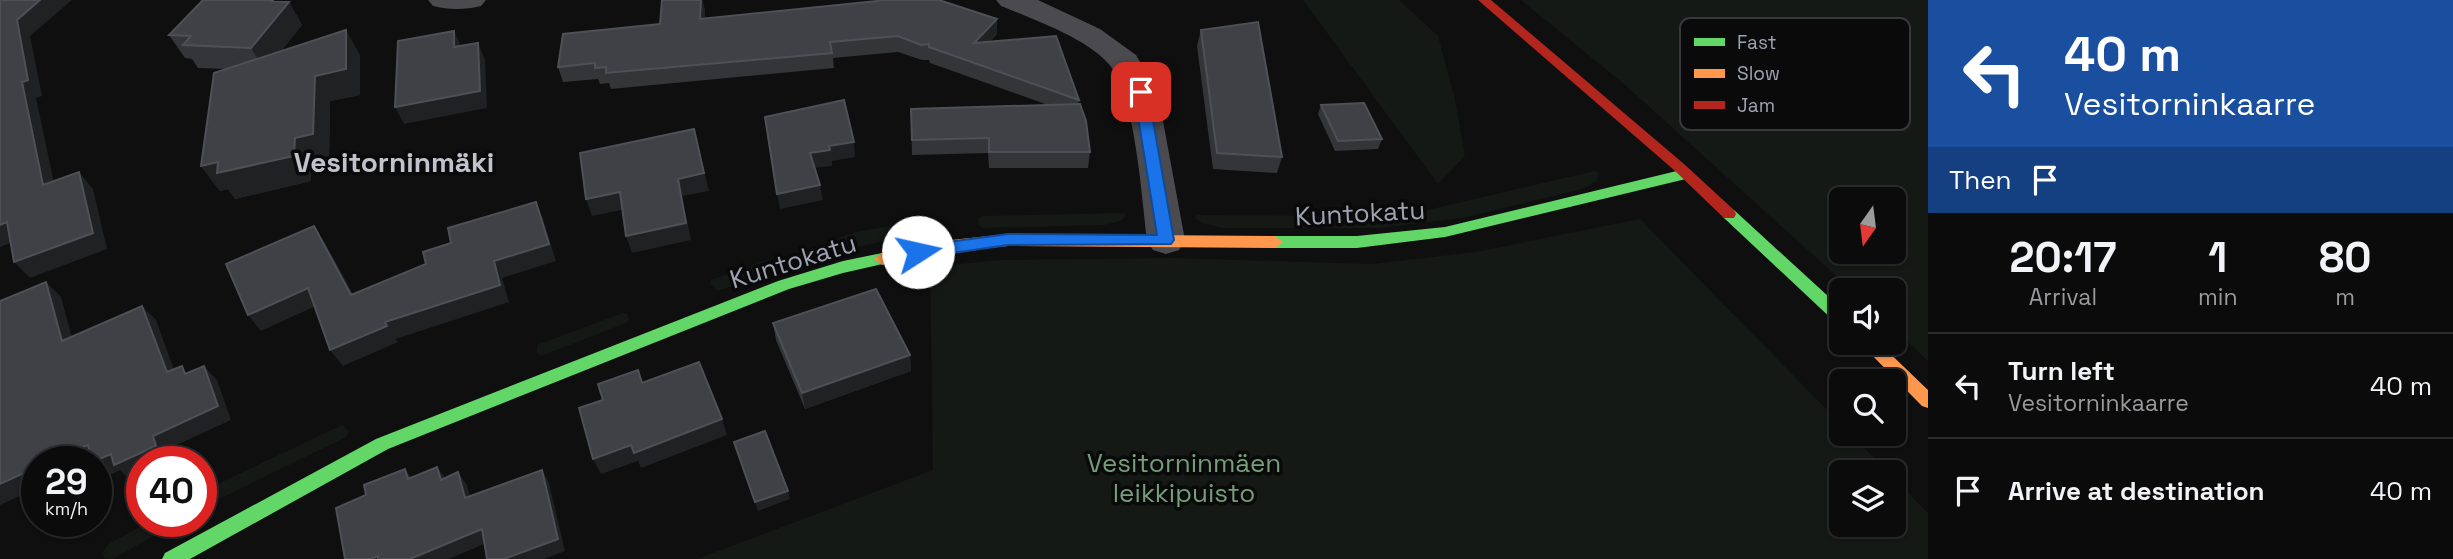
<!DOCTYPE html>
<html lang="en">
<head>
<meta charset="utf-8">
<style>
	:root { --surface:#0b0b0c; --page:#19191a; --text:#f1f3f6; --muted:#9a9b9d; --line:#2b2b2d }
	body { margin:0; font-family:"Space Grotesk",sans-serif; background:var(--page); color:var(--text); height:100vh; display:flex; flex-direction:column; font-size:26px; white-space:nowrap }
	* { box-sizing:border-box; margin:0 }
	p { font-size:23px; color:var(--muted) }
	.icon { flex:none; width:38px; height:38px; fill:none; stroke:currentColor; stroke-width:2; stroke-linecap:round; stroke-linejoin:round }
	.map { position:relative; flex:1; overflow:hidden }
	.panel { display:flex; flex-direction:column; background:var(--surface); width:525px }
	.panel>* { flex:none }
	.hud { background:#1a4fa0; color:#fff; overflow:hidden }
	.needle { width:46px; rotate:194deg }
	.tools { position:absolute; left:1829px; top:187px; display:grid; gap:14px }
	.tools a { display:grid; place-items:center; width:77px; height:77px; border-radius:10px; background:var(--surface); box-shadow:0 2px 5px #0004,0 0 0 2px var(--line); font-size:35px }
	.speed { position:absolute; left:21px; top:446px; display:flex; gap:14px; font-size:35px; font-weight:700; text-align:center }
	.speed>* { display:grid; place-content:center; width:91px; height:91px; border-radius:50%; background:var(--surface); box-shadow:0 2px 5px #0004,0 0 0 2px var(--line); line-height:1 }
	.speed small { font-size:18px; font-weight:400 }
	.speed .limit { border:10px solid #d22; background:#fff; color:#111 }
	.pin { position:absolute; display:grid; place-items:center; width:60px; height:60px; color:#fff; margin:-30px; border-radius:14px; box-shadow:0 4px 10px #0006 }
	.me { position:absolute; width:77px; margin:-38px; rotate:80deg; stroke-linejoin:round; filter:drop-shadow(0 0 5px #0008) }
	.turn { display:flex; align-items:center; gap:24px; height:147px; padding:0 21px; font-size:32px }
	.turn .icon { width:91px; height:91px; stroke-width:2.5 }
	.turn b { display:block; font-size:49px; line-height:60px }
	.then { display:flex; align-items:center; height:66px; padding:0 21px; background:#0003; gap:14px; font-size:26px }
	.eta { display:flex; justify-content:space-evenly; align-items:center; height:119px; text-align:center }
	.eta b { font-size:42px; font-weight:700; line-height:49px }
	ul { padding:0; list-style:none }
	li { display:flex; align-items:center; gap:21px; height:105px; padding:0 21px; border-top:2px solid var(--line) }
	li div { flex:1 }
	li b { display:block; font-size:26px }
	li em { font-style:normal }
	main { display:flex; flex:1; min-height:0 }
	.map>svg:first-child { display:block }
</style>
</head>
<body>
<main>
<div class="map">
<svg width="1928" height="559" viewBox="0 0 1928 559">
	<rect width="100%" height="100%" fill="#0f0f10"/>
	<path fill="#141915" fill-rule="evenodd" d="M1303 0H1399L1438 36 1454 95 1465 156 1438 184Z
		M1521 0H1928V361L1894 329V290H1852L1624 84ZM1841 200H1894V252H1841Z
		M1594 171 1599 173 1596 181 1582 189 1462 218 1380 228H1223L1205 224 1194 218 1198 215 1331 216 1419 212Z
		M1124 213 1126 216 1121 221 1104 225 982 228 979 225 978 218 982 216Z
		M1640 219 1841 424V434H1850L1888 472H1841V525H1894V478L1928 513V559H697L933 470 930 267 1001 260 1173 258 1372 264 1476 252Z
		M933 220 938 222 939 230 936 232 843 249 838 248 835 242 838 238 865 230Z
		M767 260 772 261 774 267 772 272 718 291 710 284 711 280Z
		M623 313 627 314 629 320 626 323 541 356 537 353V345Z
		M342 425 349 432 346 437 201 508V492Z
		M149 522H178L113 559 104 558 103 552 107 545Z"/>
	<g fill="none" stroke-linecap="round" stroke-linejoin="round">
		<path fill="#4a4a4f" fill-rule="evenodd" d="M428 0H486L481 6C466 10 448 10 433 6Z
			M996 0H1038L1100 29 1136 55 1149 77 1163 121 1185 240 1179 250 1166 254 1153 250 1147 240C1142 199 1135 99 1112 68 1092 40 1032 19 1001 6Z"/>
		<path fill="#63d668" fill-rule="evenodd" d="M1685 169 1690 170 1692 174 1690 178 1445 237 1357 248H1275L1267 242 1275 236H1357L1445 227Z
			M1729 209 1734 210 1841 308V324L1835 322 1724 218 1722 214Z
			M882 253 890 259 887 263 843 273 789 289 388 449 190 559H162L165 553 376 439 778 281 843 261Z"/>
		<path fill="#ff974d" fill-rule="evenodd" d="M1008 234 1275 236 1283 242 1275 248 1008 246 942 253 882 265 874 259 882 253 942 241Z
			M1860 343H1879L1928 390V408L1922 406Z"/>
		<path fill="#b3261e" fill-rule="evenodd" d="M1478 0H1491L1684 164 1734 210 1736 214 1734 218H1724L1674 170Z"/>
	</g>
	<path fill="#343539" d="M274 0V1L289 2 302 25 281 51 360 55V95L330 101 329 160 311 164V181L235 199 228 189 220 191 201 166 225 69 198 68 192 59 185 58 169 35Z
		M662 0H702L705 10 704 19 997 34 990 42 1079 100 1078 104 1090 152 1088 168H989L988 153 912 155 911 109 1048 105 930 63 929 60H922L898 52 833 58 834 68 611 89 609 83 600 84 598 79 563 82 558 67 660 24Z
		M1201 30 1282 157 1277 173 1213 169 1197 46Z
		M1321 105 1382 139 1378 149 1335 151 1318 114Z
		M773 323 910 355 911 371 805 409 776 340Z"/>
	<path fill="#202123" d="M40 0H72L30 36 42 96 36 98 58 202 43 185 22 82 17 20Z
		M274 0 281 12 289 2 302 25 265 71 251 48 272 1Z
		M701 0H702L705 10 704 35 700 19Z
		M997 19V34L974 59V43Z
		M346 30 360 55V95L330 101 329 160 311 164V181L235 199 228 189 220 191 201 166 295 138 315 76Z
		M454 31 462 48 454 47Z
		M478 43 485 60 487 108 404 124 395 107Z
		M694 129 709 191 682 196 691 240 632 253 626 236 678 179Z
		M854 142 855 157 832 161V166L812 168 810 153 829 146Z
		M79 172 93 189 107 249 30 278 14 262Z
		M820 185 823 200 780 209 777 194Z
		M620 192 626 209 592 216 586 199Z
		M536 202 543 219 556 261 502 278 509 302 396 339 398 342 343 366 330 350 494 261Z
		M7 222 23 238 0 247V225Z
		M314 226 325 243 363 312 351 295Z
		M46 282 61 297 77 356 62 341Z
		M308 288 320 304 261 331 248 315Z
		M142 306 156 320 180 386 167 372Z
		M910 355 911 371 805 409 802 393Z
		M204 366 217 380 231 420 168 449 170 460 165 462H142V473L129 479 120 470 108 476 96 466V462H49L88 445 153 436Z
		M722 419 727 435 641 468 638 461 601 474 593 459 631 445Z
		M37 467V488L0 505V484Z
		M437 467 447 480H441Z
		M405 469 415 482 408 479Z
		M542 470 549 483 565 551 544 559H504Z
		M458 472 467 485 474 511 465 498Z
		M788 491 790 499 758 511 755 502Z
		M482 529 491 541 449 559H410Z"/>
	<path fill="#404146" stroke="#4e5057" stroke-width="2" d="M0 0H40L17 20 28 80 22 82 43 185 79 172 93 233 14 262 7 222 0 225Z
		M203 0H273L272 1 289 2 251 48 183 45 191 36 169 35Z
		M662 0H701L700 19 877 1 878 0H939L997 19 974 43 1056 36 1079 100 929 47V44L921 45 898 36 830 42 832 53 606 73V67L595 68V63L558 67 563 34 660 24Z
		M1258 22 1282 157 1217 153 1201 30Z
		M346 30V69L315 76 313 134 295 138 294 156 217 173 218 162 201 166 214 73Z
		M454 31V47L478 43 480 91 395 107 398 41Z
		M844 100 854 142 829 146 830 150 810 153 820 185 777 194 765 117Z
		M1364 103 1382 139 1338 141 1321 105Z
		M1080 104 1086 121 1090 152H989V138L912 140 911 109Z
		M694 129 704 173 678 179 686 223 626 236 620 192 586 199 580 153Z
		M536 202 549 244 494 261 500 285 385 322 387 326 330 350 308 288 248 315 226 264 314 226 351 295 426 264 423 252 451 243 448 228Z
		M46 282 62 341 142 306 167 372 182 366 185 374 204 366 218 406 153 436 156 446 114 465 111 454 92 462 88 445 49 462H37V467L0 484V301Z
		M876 289 910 355 802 393 773 323Z
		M699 362 722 419 634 453 631 445 593 459 579 408 603 400 598 384 638 370 642 383Z
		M765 431 788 491 755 502 734 442Z
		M437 467 441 480 458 472 465 498 542 470 558 539 504 559H487L482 529 410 559H378V556L372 559H345L336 508 366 495 364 485 405 469 408 479Z"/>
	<path fill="#1a73e8" stroke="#114b97" stroke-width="2" d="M1141 88 1148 92 1174 240 1171 244 1008 245 918 258 912 256 910 252 912 248 918 246 1008 234 1157 235 1134 92Z"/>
	<g text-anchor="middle" stroke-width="7" stroke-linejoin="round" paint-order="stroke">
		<g font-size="26" fill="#9fa3b2" stroke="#0a0a0b">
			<text transform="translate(1360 213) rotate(-3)" y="9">Kuntokatu</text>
			<text transform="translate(793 261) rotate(-17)" y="9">Kuntokatu</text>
		</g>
		<g font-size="26" fill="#749f7a" stroke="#0a0a0b">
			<text x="1184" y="472">Vesitorninmäen<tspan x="1184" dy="30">leikkipuisto</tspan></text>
		</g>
		<g font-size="28" font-weight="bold" fill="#c0c3ce" stroke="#0a0a0b">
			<text x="394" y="172">Vesitorninmäki</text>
		</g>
	</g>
	<rect x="1680" y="18" width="230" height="112" rx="10" fill="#0a0a0b" stroke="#37383d" stroke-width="2"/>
	<rect x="1694" y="38" width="31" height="8" fill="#63d668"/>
	<rect x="1694" y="69" width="31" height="9" fill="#ff974d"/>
	<rect x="1694" y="101" width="31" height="8" fill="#b3261e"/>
	<g font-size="19" fill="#9fa3b2">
		<text x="1737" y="49">Fast</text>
		<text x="1737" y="80">Slow</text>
		<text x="1737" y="112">Jam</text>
	</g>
</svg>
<div class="tools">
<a><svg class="needle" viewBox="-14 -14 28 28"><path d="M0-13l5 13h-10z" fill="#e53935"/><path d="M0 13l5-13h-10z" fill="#9a9b9d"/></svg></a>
<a><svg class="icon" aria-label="sound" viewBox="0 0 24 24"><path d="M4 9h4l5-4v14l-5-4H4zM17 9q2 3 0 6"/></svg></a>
<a><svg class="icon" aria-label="search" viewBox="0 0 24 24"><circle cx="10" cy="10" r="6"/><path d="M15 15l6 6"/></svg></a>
<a><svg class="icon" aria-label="layers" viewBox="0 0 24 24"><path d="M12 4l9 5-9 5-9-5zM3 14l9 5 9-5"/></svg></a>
</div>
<div class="speed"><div>29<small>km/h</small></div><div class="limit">40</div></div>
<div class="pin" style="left:1141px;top:92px;background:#d93025"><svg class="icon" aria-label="arrive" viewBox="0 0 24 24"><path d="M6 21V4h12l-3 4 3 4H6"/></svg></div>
<svg class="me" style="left:918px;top:252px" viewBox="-20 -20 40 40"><circle r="19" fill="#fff"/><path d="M0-13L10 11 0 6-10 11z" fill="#1a73e8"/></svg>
</div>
<section class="panel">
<div class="hud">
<div class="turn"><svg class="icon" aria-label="left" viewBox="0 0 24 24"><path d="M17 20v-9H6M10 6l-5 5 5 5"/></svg><div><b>40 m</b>Vesitorninkaarre</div></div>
<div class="then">Then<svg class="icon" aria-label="arrive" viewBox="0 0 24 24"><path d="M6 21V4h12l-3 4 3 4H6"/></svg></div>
</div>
<div class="eta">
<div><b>20:17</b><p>Arrival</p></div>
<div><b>1</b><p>min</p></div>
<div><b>80</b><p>m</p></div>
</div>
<ul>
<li><svg class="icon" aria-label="left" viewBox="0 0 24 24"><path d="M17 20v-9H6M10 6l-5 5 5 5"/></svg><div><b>Turn left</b><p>Vesitorninkaarre</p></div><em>40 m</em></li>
<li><svg class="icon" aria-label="arrive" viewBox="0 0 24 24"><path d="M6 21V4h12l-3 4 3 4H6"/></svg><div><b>Arrive at destination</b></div><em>40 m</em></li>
</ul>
</section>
</main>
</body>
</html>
